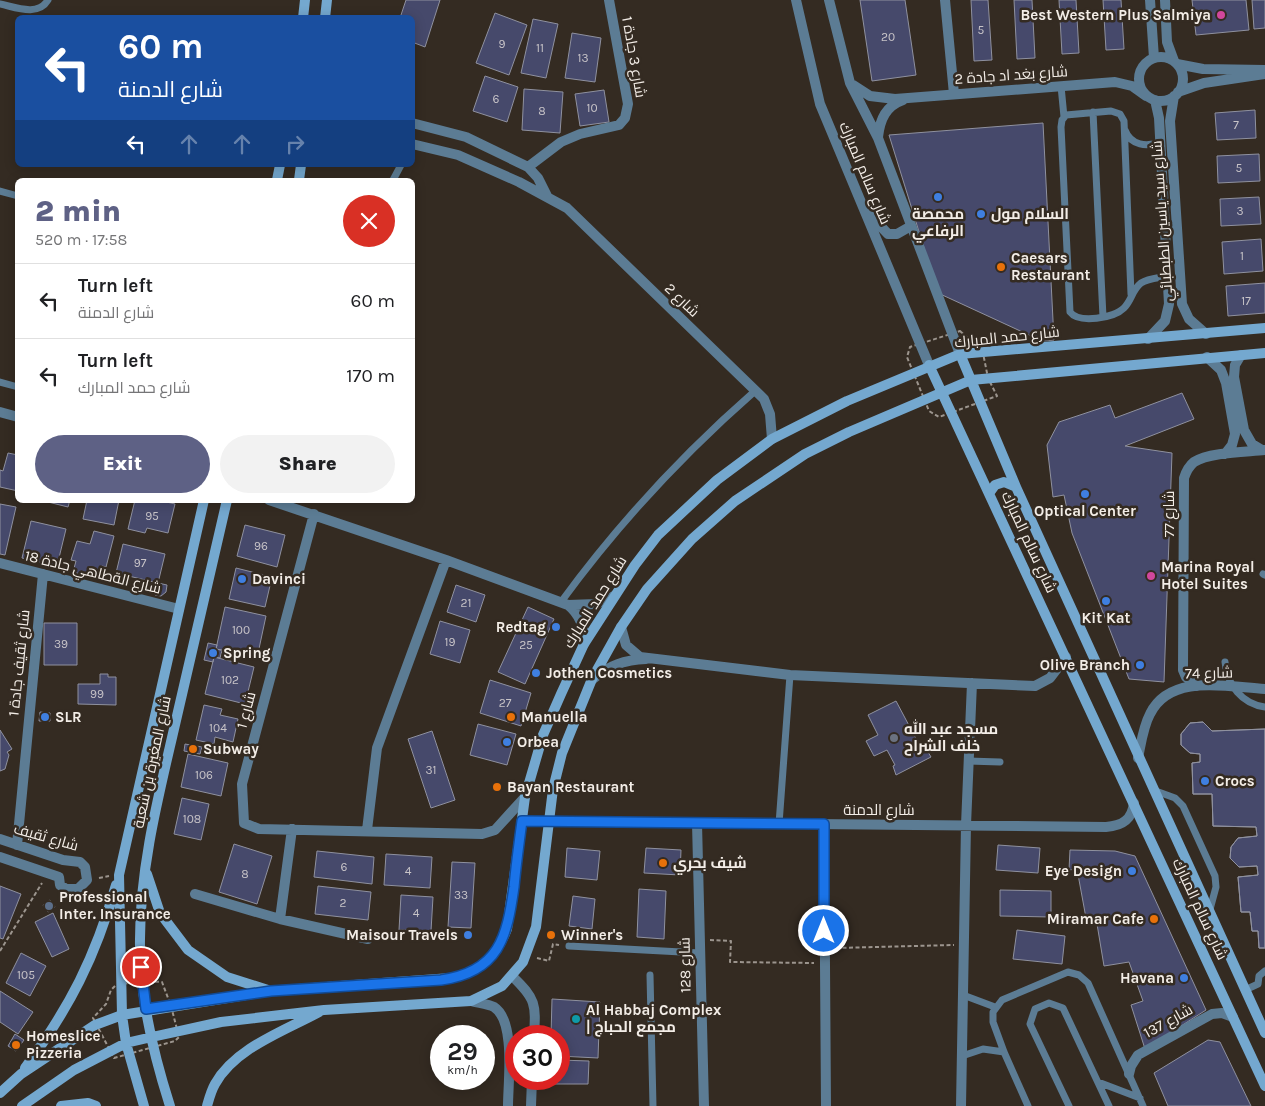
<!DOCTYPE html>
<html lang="en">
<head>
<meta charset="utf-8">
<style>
	:root { --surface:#fff; --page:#f2f2f2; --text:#202124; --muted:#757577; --line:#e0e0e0; --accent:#5e6185 }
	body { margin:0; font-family:Karla,Cairo,sans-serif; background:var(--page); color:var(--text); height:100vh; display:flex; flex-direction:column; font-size:19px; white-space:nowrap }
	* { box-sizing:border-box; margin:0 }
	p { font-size:16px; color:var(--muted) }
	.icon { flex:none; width:28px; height:28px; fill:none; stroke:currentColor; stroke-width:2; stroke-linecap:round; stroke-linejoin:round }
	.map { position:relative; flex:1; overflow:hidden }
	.drawer { position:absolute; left:15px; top:178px; width:400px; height:325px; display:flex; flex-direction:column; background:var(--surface); border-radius:8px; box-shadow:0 2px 12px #0003 }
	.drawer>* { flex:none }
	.banner { position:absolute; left:15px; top:15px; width:400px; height:152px; border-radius:8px; box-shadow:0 2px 12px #0003; background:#1a4fa0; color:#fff; overflow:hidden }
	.speed { position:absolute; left:430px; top:1025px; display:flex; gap:10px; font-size:25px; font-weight:700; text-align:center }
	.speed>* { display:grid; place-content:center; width:65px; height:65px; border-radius:50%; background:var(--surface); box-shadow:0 2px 12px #0003; line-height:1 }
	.speed small { font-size:12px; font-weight:400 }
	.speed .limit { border:8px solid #d22; background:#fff; color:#111 }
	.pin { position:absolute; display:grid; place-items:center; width:42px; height:42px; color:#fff; margin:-21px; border:2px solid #fff; border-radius:50%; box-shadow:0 1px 5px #0007 }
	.me { position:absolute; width:55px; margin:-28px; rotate:0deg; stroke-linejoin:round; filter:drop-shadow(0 0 4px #0008) }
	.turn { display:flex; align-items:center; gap:18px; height:105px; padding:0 20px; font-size:22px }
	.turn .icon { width:65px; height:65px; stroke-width:2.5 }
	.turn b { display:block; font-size:35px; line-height:42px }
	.lanes { display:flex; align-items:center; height:48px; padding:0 20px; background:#0003; justify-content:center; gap:25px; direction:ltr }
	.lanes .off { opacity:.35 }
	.round { display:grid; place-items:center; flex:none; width:52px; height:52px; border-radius:26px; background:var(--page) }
	.headline { display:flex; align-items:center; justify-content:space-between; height:85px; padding:0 20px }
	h1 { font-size:30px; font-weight:800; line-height:38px; color:var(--accent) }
	.action { display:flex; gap:10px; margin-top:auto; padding:10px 20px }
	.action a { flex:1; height:58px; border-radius:30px; background:var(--accent); color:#fff; font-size:20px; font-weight:800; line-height:58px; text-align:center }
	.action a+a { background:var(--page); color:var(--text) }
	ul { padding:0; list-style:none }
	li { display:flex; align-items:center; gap:15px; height:75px; padding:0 20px; border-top:1px solid var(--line) }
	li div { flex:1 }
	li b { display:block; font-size:19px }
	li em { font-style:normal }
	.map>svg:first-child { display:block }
</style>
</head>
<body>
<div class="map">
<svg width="1265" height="1106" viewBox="0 0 1265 1106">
	<rect width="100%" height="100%" fill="#342b22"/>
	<path fill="#46496b" stroke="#8f919f" d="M406 0H440L425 47 412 42V18H400Z
		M860 0H905L916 75 872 81Z
		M971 0H988L992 60 974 61Z
		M1014 0H1032L1035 58 1017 59Z
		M1059 0H1076L1079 53 1062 54Z
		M1103 0H1121L1124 49 1106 50Z
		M1192 0H1246L1249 30 1196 35Z
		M1252 0H1265V28L1254 29Z
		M495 13 527 25 509 75 476 63Z
		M533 19 558 24 546 78 521 73Z
		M572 33 601 38 595 82 565 78Z
		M485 76 518 87 507 122 473 111Z
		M524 89 563 92 560 133 522 130Z
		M604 90 609 122 580 126 575 94Z
		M1255 110 1256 138 1217 140 1215 113Z
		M1043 123 1054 340 1042 341 938 293 889 135Z
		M1259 154 1260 181 1218 183 1217 156Z
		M1259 197 1261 224 1221 226 1220 199Z
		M1261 239 1263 271 1224 274 1222 242Z
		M1265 283V313L1228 316 1226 286Z
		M1182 393 1194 419 1125 446 1172 453 1164 682 1129 679 1072 533 1064 495 1053 497 1047 445 1059 422 1110 405 1115 418Z
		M8 453 18 455V491L0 487V470L3 471Z
		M40 500H70L68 507Z
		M87 500H119L114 525 83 519Z
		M135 500H158L175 504 168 533 147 528 145 533 128 529Z
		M0 504 16 507 5 555 0 554Z
		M31 521 66 529 57 566 22 558Z
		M245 525 285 535 277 567 237 556Z
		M94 531 114 536 106 567 102 566 98 579 73 572 76 561 71 560 77 541 90 544Z
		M123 544 165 554 158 583 116 573Z
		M236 568 272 577 265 607 229 599Z
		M158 583 167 585 166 592 161 596 155 595Z
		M456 585 485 595 476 622 447 612Z
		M225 607 266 616 257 658 216 649Z
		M528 607 554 619 525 684 498 672Z
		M440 621 470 630 460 663 430 654Z
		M44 623H77V665H44Z
		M208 643 217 645 216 649 222 650 220 658 214 657 213 662 204 660Z
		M214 657 254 667 245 704 205 694Z
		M100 674H108V677H116V705L78 704V684H100Z
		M490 680 531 693 521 726 480 713Z
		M896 701 922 750 925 747 931 757 896 775 893 766 895 765 887 750 874 756 866 741 878 735 868 715Z
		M204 705 222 709 220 715 238 719 233 742 215 737 214 744 196 740Z
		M40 712 50 713V721H39Z
		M1203 722 1212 731 1265 729V948H1259L1258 931H1252L1250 912H1241L1238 877 1258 875 1257 866 1239 867 1230 858 1231 847 1238 838 1257 836 1256 827 1213 826 1212 794H1193L1192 763 1200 762V754L1190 753 1181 745V734L1190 723Z
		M1203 722 1212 731 1265 729V948H1259L1258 931H1252L1250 912H1241L1238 877 1258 875 1257 866 1239 867 1230 858 1231 847 1238 838 1257 836 1256 827 1213 826 1212 794H1193L1192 763 1200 762V754L1190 753 1181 745V734L1190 723Z
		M478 724 516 734 507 765 470 755Z
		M0 730 12 749 7 752 9 755 5 769 0 771Z
		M432 731 455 800 431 808 408 739Z
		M185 744 202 747 200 754 184 751Z
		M188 754 228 763 221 796 181 787Z
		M182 798 209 804 201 840 174 834Z
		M234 844 272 856 257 904 219 892Z
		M998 845 1040 848 1038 873 996 870Z
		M567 848 600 851 597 880 565 877Z
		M646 848 681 850 680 875 644 873Z
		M1070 850 1115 851 1135 856 1206 1010 1145 1049 1131 1005 1143 1001 1129 962 1104 966 1096 918H1086L1077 869 1069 870Z
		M317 851 374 857 372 884 314 877Z
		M386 854 432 857 430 888 384 885Z
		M452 862 475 863 471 928 448 927Z
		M0 886 21 894 3 939 0 938Z
		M318 886 371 892 368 920 315 914Z
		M639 889 666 891 664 939 637 937Z
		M1000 890 1051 891V917L1000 916Z
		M401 895 433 897 431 931 399 930Z
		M573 896 595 899 592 929 569 926Z
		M50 900 55 907 48 912 43 905Z
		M53 913 69 949 52 957 35 922Z
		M1017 930 1065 936 1062 964 1013 959Z
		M21 953 46 966 30 996 6 983Z
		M0 991 33 1012 18 1034 0 1022Z
		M552 999 600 1002 598 1058 559 1056V1036H551Z
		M15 1034 24 1040 16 1051 8 1046Z
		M1208 1040 1220 1042 1251 1106H1168L1154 1073Z
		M559 1060 589 1061 588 1084H551V1079H559Z"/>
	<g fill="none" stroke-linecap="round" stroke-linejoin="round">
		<path stroke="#9c958e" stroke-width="2" stroke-dasharray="4 2.5" stroke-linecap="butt" d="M960 331 970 340 981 343 988 378 997 396 939 417 929 411 907 357 910 347Z
			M99 878 109 876
			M710 940 731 941 730 962 814 963
			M836 948 954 945
			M0 951 42 883
			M537 958 549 961 553 944 559 945
			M142 981 162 982 171 1006 179 1037 175 1041 114 1058 93 1018 106 1004 111 990 116 985Z"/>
		<path stroke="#5c7c94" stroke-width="7" d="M0 4C15 7 38 17 48 0
			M1061 86 1064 117
			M1093 112 1103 317
			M1125 130C1131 146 1147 147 1160 142
			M393 180 401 165
			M0 191 18 196
			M1131 294 1124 121 1120 114 1111 111 1066 115 1062 120 1061 127 1070 312C1079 324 1114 318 1124 308 1132 300 1132 290 1141 283 1149 278 1159 278 1167 276
			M0 382 18 387
			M1263 574 1265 575
			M561 602C618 524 682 455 755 391
			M1225 662C1227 685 1242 704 1265 707
			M968 761 1000 762
			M1153 790 1175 798 1183 806 1215 876 1216 887 1209 913
			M779 824 790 675
			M569 946 700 953
			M650 975 653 1106
			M1245 990 1258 984 1259 976 1265 971
			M963 995 995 1007
			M962 1056 983 1049 1004 1052
			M1098 1082 1140 1098
			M1028 1106 1004 1052 993 1022V1012L1002 1000 1068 972 1079 975 1088 983 1143 1106
			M1069 1106 1030 1024 1035 1009 1049 1003 1063 1008 1109 1106"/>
		<path stroke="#5c7c94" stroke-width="10" d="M945 0 954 94
			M412 123 466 137 528 167 538 178 547 196
			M412 144 458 155 519 182 567 208 764 399 770 414 772 439
			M528 167 561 142 580 134 619 125 625 118 628 104 609 0
			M1241 355 1235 365 1234 377 1244 430 1252 444 1262 450
			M1207 357 1221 370 1226 383 1235 434 1232 445 1225 454
			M0 412 18 417
			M269 500 446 560 568 605 596 604 614 596
			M314 514 242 784 244 823 259 829 482 834 495 830 525 797
			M0 563 179 609
			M568 605C580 615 585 628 584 644
			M621 627 626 645 640 657 790 675 1035 686 1050 678 1066 657
			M593 679C609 665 625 660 646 659
			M1196 686 1186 677 1183 670 1184 478C1186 472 1189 466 1194 462 1209 452 1247 452 1265 450
			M522 821 1106 827C1122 826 1132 820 1134 803
			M697 823 704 1106
			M824 824 826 1106
			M367 830 377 748 446 560
			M0 839 63 860 80 862 85 867 87 880 78 889H66L60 885 59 877 0 857
			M17 845 43 574
			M195 894 280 919 368 939
			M280 919 292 829
			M512 976C536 999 536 1004 534 1036
			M471 1001C478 1003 488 1004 494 1007 516 1021 508 1082 508 1106
			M1129 1074 1131 1066 1138 1055 1212 1014 1222 1013 1233 1017
			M531 1106 532 1079
			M961 1106 966 825 972 683"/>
		<path stroke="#5c7c94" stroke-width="10" d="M796 0 820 104 929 365
			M829 0 850 83 878 138 960 354
			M1150 0 1154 58
			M1165 0 1167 42 1174 61
			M1139 79a22 22 0 1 1 44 0a22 22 0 1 1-44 0Z
			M1177 64 1203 69 1265 70
			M853 85 870 96 895 99 1115 82 1132 86 1146 96
			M1178 92 1204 83 1265 74
			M1174 96 1170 121 1182 304 1189 319 1206 334
			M878 137C880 119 886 106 903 100
			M870 215 888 234H897L911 226
			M1148 339 1165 321 1169 304 1159 118 1155 100
			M1138 758C1141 744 1143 727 1150 714 1170 673 1227 687 1265 689"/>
		<path stroke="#74a8cf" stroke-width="10" d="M303 18 305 0
			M325 18 327 0
			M277 180 280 165
			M299 180 301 165
			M960 354 1016 487 1265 1033
			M929 365 1265 1086
			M990 492 995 485 1004 482 1016 487
			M147 874 160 913 188 950 227 977 268 990
			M25 1068C70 1007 95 958 116 885
			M0 1093 21 1074 95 1025 122 1015 271 991 451 978C479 973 497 955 507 929L525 797 543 735 561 694 584 644 635 565 658 535 717 480 772 439 847 401 960 354 1265 328
			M22 1106 74 1070 126 1043 152 1037 221 1022 324 1010 471 1001 502 986 523 962 536 927 553 789 562 753 592 679 621 627 647 589 692 539 735 501 805 454 849 432 971 380 1265 353
			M61 1106 88 1103 96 1106
			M144 1106 126 1043 122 1015 119 875 204 500
			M170 1106C153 1053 139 995 140 939 140 868 158 798 174 729 192 653 209 576 227 500
			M207 1106C209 1099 211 1091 215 1084 235 1048 284 1031 319 1012"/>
	</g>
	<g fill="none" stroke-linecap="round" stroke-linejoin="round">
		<defs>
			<path id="route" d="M141 967 146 1009 271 991 441 980C499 972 507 937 514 887 516 865 519 843 522 821L824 824V931"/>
		</defs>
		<use href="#route" stroke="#114b97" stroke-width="12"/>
		<use href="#route" stroke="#1a73e8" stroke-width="9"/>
	</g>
	<g fill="#d1479c" stroke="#342b22" stroke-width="2">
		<circle cx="1221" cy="15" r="5"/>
		<circle cx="1151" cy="576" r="5"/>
	</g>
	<g fill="#3f7fe0" stroke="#342b22" stroke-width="2">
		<circle cx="938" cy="197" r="5"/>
		<circle cx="981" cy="214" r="5"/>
		<circle cx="1085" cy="494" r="5"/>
		<circle cx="242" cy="579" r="5"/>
		<circle cx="1106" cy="601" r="5"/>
		<circle cx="556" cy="627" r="5"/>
		<circle cx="213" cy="653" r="5"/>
		<circle cx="1140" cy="665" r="5"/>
		<circle cx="536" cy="673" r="5"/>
		<circle cx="45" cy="717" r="5"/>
		<circle cx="507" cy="742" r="5"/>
		<circle cx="1205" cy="781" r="5"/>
		<circle cx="1132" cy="871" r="5"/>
		<circle cx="468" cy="935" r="5"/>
		<circle cx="1184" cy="978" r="5"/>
	</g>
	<g fill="#e8710a" stroke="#342b22" stroke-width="2">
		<circle cx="1001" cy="267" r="5"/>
		<circle cx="511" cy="717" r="5"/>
		<circle cx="193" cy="749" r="5"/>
		<circle cx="497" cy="787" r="5"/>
		<circle cx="663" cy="863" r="5"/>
		<circle cx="1154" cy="919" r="5"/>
		<circle cx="551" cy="935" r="5"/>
		<circle cx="16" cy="1045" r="5"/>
	</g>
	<circle fill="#6b7280" stroke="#342b22" stroke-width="2" cx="894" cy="738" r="5"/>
	<circle fill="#5c6f8a" stroke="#342b22" stroke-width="2" cx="49" cy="906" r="5"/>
	<circle fill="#0f9aa8" stroke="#342b22" stroke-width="2" cx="576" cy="1019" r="5"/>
	<g text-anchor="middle" stroke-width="5" stroke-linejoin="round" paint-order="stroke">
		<g font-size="12" fill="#c8c4c8">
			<text x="981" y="34">5</text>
			<text x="888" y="41">20</text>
			<text x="502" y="48">9</text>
			<text x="540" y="52">11</text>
			<text x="583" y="62">13</text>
			<text x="496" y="103">6</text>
			<text x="592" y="112">10</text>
			<text x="542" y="115">8</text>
			<text x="1236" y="129">7</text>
			<text x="1239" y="172">5</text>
			<text x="1240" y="215">3</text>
			<text x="1242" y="260">1</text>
			<text x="1246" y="305">17</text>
			<text x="152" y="520">95</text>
			<text x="261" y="550">96</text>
			<text x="140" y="567">97</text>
			<text x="466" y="607">21</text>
			<text x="241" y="634">100</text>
			<text x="450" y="646">19</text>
			<text x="61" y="648">39</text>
			<text x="526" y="649">25</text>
			<text x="230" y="684">102</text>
			<text x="97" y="698">99</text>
			<text x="505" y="707">27</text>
			<text x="218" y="732">104</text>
			<text x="431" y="774">31</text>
			<text x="204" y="779">106</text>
			<text x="192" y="823">108</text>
			<text x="344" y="871">6</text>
			<text x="408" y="875">4</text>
			<text x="245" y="878">8</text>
			<text x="461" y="899">33</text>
			<text x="343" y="907">2</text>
			<text x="416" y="917">4</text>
			<text x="26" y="979">105</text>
		</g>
		<g font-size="15" font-weight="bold" fill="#f3ede7" stroke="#342b22" text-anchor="start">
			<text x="1211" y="20" text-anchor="end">Best Western Plus Salmiya</text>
			<text x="938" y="219" text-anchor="middle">محمصة<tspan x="938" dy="17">الرفاعي</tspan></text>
			<text x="991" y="219">السلام مول</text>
			<text x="1011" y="263">Caesars<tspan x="1011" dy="17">Restaurant</tspan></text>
			<text x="1085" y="516" text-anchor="middle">Optical Center</text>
			<text x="1161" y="572">Marina Royal<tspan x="1161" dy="17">Hotel Suites</tspan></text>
			<text x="252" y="584">Davinci</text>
			<text x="1106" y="623" text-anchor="middle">Kit Kat</text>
			<text x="546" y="632" text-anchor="end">Redtag</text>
			<text x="223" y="658">Spring</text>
			<text x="1130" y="670" text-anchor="end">Olive Branch</text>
			<text x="546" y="678">Jothen Cosmetics</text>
			<text x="55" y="722">SLR</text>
			<text x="521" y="722">Manuella</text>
			<text x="904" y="734">مسجد عبد الله<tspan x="904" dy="17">خلف الشراح</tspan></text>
			<text x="517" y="747">Orbea</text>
			<text x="203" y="754">Subway</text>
			<text x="1215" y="786">Crocs</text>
			<text x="507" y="792">Bayan Restaurant</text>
			<text x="673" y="868">شيف بحري</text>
			<text x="1122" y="876" text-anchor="end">Eye Design</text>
			<text x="59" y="902">Professional<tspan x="59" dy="17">Inter. Insurance</tspan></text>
			<text x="1144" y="924" text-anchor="end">Miramar Cafe</text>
			<text x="458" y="940" text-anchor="end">Maisour Travels</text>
			<text x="561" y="940">Winner's</text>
			<text x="1174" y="983" text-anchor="end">Havana</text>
			<text x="586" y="1015">Al Habbaj Complex<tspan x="586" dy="17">| مجمع الحباج</tspan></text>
			<text x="26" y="1041">Homeslice<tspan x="26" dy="17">Pizzeria</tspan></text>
		</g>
		<g font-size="15" fill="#f3ede7" stroke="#342b22">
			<text transform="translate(634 57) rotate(80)" y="5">شارع 3 جادة 1</text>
			<text transform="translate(1011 75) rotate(-4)" y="5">شارع بغد اد جادة 2</text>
			<text transform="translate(865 173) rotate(67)" y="5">شارع سالم المبارك</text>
			<text transform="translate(1162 221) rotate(-94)" y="5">شارع سيد ياسين الطبطبائي</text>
			<text transform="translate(682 300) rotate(44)" y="5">شارع 2</text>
			<text transform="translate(1007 337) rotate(-6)" y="5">شارع حمد المبارك</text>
			<text transform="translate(1169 514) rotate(-90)" y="5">شارع 77</text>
			<text transform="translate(1029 542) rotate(65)" y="5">شارع سالم المبارك</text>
			<text transform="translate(93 572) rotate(14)" y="5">شارع الةطاهي جادة 18</text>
			<text transform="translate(595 602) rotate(-58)" y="5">شارع حمد المبارك</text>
			<text transform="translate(19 663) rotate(-84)" y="5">شارع ثقيف جادة 1</text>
			<text transform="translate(1209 673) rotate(-1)" y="5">شارع 74</text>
			<text transform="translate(246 710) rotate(-75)" y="5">شارع 1</text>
			<text transform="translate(152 762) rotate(-78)" y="5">شارع المغيرة بن شعبة</text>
			<text x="879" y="815">شارع الدمنة</text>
			<text transform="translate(46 837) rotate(16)" y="5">شارع ثقيف</text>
			<text transform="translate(1200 909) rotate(65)" y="5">شارع سالم المبارك</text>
			<text transform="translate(685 965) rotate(-91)" y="5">شارع 128</text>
			<text transform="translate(1168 1021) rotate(-29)" y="5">شارع 137</text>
		</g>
	</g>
</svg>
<div class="speed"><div>29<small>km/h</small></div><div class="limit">30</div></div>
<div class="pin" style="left:141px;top:967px;background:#d93025"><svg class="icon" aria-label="arrive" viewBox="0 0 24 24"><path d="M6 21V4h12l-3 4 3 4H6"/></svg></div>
<svg class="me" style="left:824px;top:931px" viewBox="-20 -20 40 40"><circle r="17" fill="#1a73e8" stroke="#fff" stroke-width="3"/><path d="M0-11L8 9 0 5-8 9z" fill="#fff"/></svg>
<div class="banner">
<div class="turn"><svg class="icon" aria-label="left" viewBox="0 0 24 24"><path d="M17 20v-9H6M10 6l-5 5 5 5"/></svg><div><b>60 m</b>شارع الدمنة</div></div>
<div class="lanes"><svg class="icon" aria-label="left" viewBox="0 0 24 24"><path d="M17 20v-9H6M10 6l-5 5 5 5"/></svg><svg class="icon off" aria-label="ahead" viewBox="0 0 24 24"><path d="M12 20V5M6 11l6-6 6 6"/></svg><svg class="icon off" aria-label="ahead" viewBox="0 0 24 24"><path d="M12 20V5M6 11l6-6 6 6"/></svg><svg class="icon off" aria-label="right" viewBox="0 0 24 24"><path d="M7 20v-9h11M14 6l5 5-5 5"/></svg></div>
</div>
<section class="drawer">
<div class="headline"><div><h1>2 min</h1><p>520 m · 17:58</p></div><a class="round" style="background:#d93025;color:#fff"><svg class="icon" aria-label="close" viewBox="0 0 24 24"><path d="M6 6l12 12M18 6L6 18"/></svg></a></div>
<ul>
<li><svg class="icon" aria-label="left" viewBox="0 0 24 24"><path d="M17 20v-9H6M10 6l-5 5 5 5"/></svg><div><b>Turn left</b><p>شارع الدمنة</p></div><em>60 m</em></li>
<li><svg class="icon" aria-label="left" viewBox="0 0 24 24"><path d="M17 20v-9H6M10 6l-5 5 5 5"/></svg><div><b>Turn left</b><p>شارع حمد المبارك</p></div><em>170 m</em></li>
</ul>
<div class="action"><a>Exit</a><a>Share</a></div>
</section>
</div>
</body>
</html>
